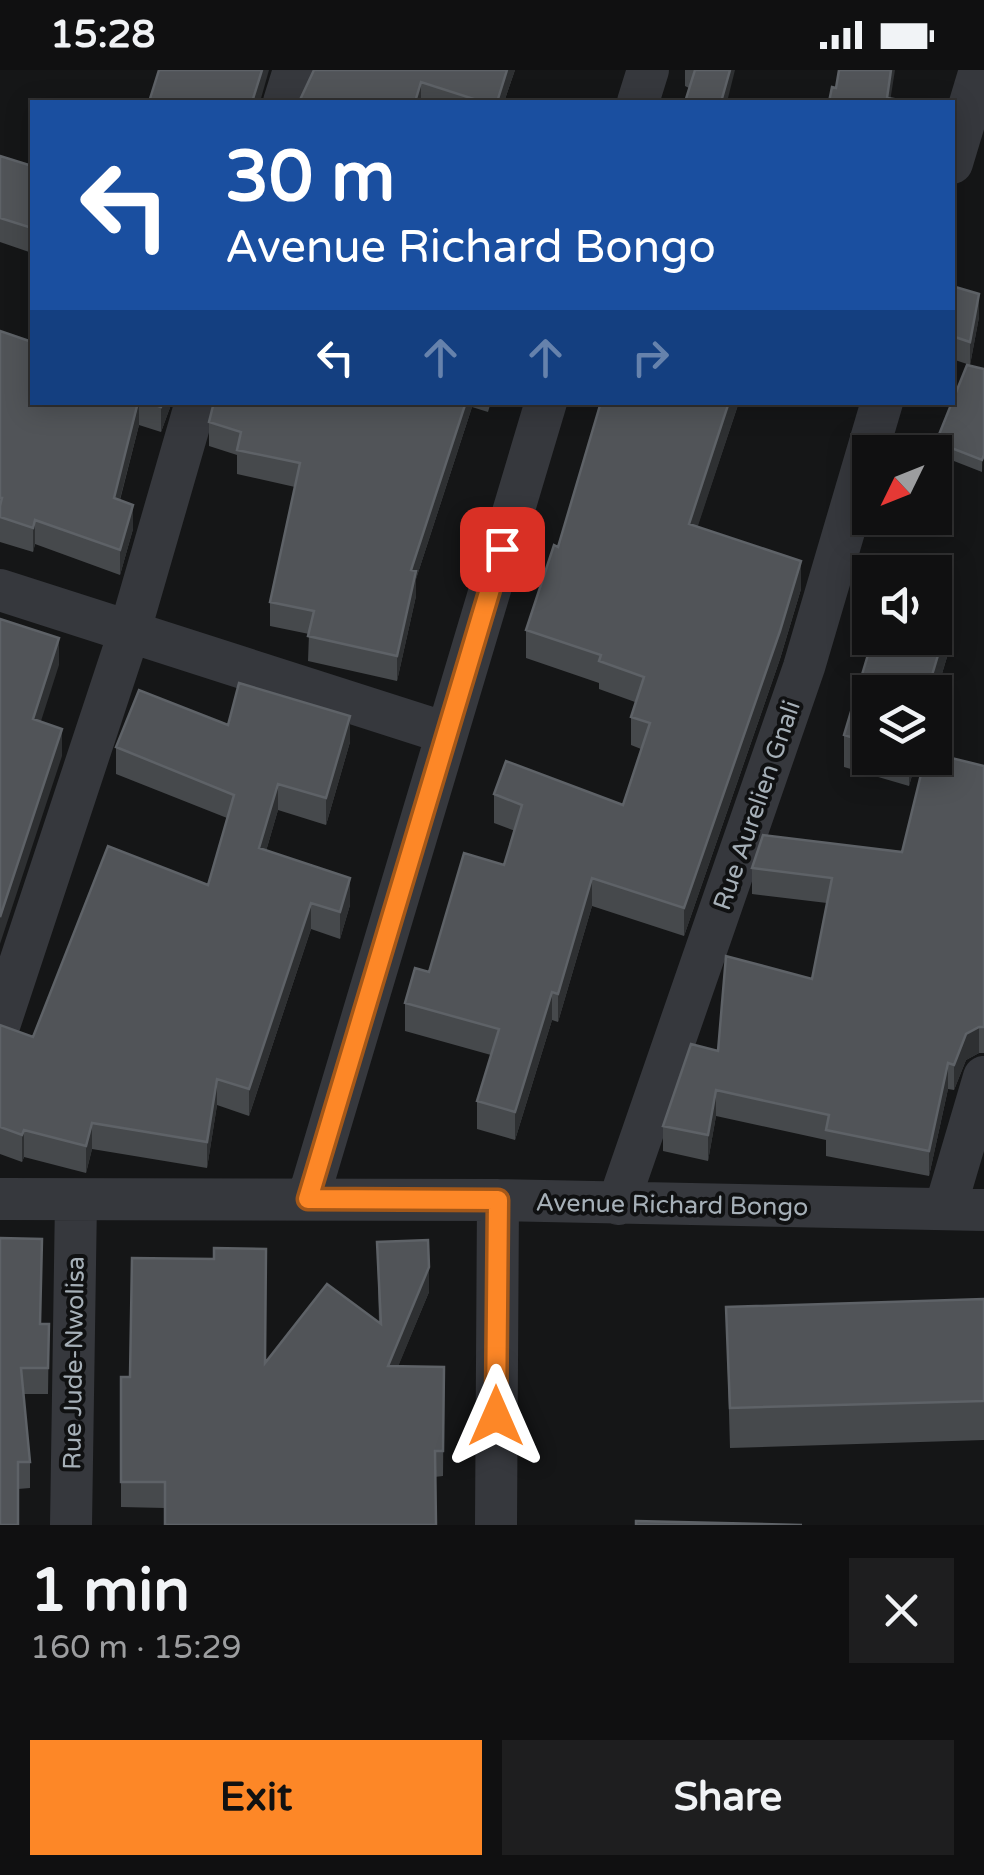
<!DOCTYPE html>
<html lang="en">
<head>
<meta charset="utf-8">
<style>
	:root { --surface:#101011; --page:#1e1e1f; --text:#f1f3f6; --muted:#9c9d9f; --line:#303031; --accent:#fd8727 }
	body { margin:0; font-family:"Varela Round",sans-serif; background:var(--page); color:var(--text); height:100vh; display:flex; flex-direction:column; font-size:38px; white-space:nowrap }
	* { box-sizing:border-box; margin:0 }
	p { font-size:32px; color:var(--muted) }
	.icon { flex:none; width:55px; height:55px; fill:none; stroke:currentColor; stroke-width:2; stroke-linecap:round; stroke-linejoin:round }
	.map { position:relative; height:1455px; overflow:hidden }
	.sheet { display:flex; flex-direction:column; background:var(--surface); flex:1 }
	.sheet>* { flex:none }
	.guide { position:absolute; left:30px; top:30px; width:925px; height:305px; border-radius:0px; box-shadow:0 5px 25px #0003,0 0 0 2px var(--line); background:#1a4fa0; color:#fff; overflow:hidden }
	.needle { width:65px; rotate:227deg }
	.buttons { position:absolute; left:852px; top:365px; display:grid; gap:20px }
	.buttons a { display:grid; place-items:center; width:100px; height:100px; border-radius:0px; background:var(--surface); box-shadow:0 5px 25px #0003,0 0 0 2px var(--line); font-size:50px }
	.pin { position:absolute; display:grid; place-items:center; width:85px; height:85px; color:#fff; margin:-42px; border-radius:20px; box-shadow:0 5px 15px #0006 }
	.me { position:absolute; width:110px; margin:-55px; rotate:0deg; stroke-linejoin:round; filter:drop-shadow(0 0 8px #0008) }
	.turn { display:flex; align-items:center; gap:35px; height:210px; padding:0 30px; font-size:45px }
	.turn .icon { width:130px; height:130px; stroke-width:2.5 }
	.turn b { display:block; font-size:70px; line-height:85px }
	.lanes { display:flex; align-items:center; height:95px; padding:0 30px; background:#0003; justify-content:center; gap:50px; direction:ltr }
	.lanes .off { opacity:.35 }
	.round { display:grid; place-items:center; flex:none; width:105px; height:105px; border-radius:0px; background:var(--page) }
	.headline { display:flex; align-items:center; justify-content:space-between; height:170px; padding:0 30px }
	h1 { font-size:60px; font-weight:700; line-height:75px }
	.button { display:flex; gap:20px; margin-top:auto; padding:20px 30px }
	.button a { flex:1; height:115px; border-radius:0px; background:var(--accent); color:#111; font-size:40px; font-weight:700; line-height:115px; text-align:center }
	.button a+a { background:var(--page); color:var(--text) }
	.status { display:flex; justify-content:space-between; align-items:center; height:70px; padding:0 50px; background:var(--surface); direction:ltr }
	.status svg { height:28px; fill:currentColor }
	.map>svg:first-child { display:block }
</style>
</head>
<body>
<div class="status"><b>15:28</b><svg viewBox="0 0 49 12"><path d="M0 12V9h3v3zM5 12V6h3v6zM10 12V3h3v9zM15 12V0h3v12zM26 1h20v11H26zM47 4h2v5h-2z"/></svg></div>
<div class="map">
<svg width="984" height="1455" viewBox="0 0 984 1455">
	<rect width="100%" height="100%" fill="#151617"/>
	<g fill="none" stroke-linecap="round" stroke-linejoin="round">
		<path stroke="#36383d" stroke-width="42" d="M284 32 294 0
			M638 32 648 0
			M952 93 980 0
			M0 520 446 663
			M0 953 130 560 196 332
			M0 1129 498 1130 984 1140
			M308 1129 546 332
			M618 1134 804 597 882 332
			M945 1139 984 1007
			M71 1455 76 1130
			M496 1455 498 1130"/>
	</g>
	<path fill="#46494c" d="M515 0 504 32H299L308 15Z
		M685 0H735L689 18 685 16Z
		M0 86 32 96V183L0 172Z
		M952 216 979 247 970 295 952 289Z
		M0 261 32 332H172L161 362 139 355 120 430 133 459 120 505 35 474 33 482 0 472Z
		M984 299 982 402 936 384V372Z
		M214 332H491L488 342 472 337 416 509V526L397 611 308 591 309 564 270 556V532L295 417 237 404V385L209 376V352Z
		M601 332H739L697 457 801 519 780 589 684 866 592 836 558 952 552 950 515 1070 477 1059V1031L491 985 405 961V933L429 902 504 795 515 761 494 753V724L623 735 641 679 631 675V647L635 632 599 619V613L526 588V560L558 477Z
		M935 551 947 555V587L935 627V622H870V688H917L909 716 844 697V665L873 568H935Z
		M228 655 350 672 326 755 278 740 266 781 350 835 340 869 311 859 249 1046 217 1035 207 1098 92 1079 86 1103 24 1087 22 1092 0 1084V955L33 967 208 815 227 748 116 704V677Z
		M984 696V983H979L966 990 954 1020 948 1019 929 1106 826 1086V1070L716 1046 708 1091 663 1081V1056L718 981 812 909 827 833 752 824V798L902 782Z
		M0 1168 41 1254H49L48 1324H23L30 1392V1418L18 1419Z
		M377 1172 429 1222 398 1296 444 1297 443 1406 165 1438 121 1437V1307L265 1293 379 1253Z
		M984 1229V1370L730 1378 726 1237Z"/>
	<path fill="#2e3032" d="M262 0H269L260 32H252Z
		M507 0H515L504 32H497Z
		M730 0H735L727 32H721Z
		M891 0H895L890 32H887Z
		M421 12V32H415Z
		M979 224V247L970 295V272Z
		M139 332V355L114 452V428Z
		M163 332H172L161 362V337Z
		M466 332H472V337L416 509V526L397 611V586L411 500Z
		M729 332H739L689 483V454Z
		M133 435V459L120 505V480Z
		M35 450V474L33 482V458Z
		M801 491V519L780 589 684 866V838Z
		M947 555V587L935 627V622H927Z
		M59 568V595L33 676V649Z
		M350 646V672L326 755V728Z
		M62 659V686L0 874V847Z
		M909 688H917L909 716Z
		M278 714V740L259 805V778Z
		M350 808V835L340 869V842Z
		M592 808V836L558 952V924Z
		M311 833V859L249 1046V1019Z
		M552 922V950L515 1070V1042Z
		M979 957V983L966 990 954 1020V995L966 964Z
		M948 993V1019L929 1106V1081Z
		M217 1009V1035L207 1098V1072Z
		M716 1020V1046L708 1091V1065Z
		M92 1053V1079L86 1103V1076Z
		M24 1060V1087L22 1092V1065Z
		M429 1197V1222L388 1321V1296Z"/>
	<path fill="#515458" stroke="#5e6267" stroke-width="2.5" d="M159 0H262L252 32H149Z
		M314 0H507L497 32H483L421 12 415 32H299Z
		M695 0H730L721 32H685Z
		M839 0H891L887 28 894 29V32H829L832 17 836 18Z
		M0 86 32 96V158L0 148Z
		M952 216 979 224 970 272 952 266Z
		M0 261 32 272V332H138L114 428 133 435 120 480 35 450 33 458 0 447V436L2 428H0Z
		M967 295 984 299V385L982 390 936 372Z
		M146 332H163L161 337Z
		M214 332H466L411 500 416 501 397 586 308 566 314 541 270 532 300 393 237 380 241 362 209 352Z
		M601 332H729L689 454 801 491 780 561 684 838 592 808 558 924 552 922 515 1042 477 1031 499 959 405 933 415 898 429 902 464 783 504 795 522 735 494 724 506 691 623 735 650 653 631 647 644 607 599 591 601 585 526 560 554 475 558 477Z
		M0 549 59 568 33 649 62 659 0 847Z
		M935 551 947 555 927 622H870V673L844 665 873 568H935Z
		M239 613 350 646 326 728 278 714 259 778 350 808 340 842 311 833 249 1019 217 1009 207 1072 92 1053 86 1076 24 1060 22 1065 0 1057V955L33 967 108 776 208 815 234 725 116 677 139 620 228 655Z
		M935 684 984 696V957H979L966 964 954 995 948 993 929 1081 826 1060 829 1045 716 1020 708 1065 663 1056 691 974 718 981 726 886 812 909 832 808 752 798 763 765 902 782 925 688H935Z
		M0 1168 42 1169 40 1254H49L48 1298H21L30 1392H18V1455H0Z
		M428 1170 429 1197 388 1296 444 1297 443 1381H435L436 1455H165V1412H121V1307H130L132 1188 214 1189V1178L266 1179 265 1293 327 1214 381 1254 377 1172Z
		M984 1229V1331L730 1338 726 1237Z
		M636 1451 802 1455H636Z"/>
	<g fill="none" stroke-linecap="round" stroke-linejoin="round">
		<defs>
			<path id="route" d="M496 1346 498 1130 308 1129 502 479"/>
		</defs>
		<use href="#route" stroke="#a45819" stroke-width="25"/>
		<use href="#route" stroke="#fd8727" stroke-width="18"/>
	</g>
	<g text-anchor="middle" stroke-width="8" stroke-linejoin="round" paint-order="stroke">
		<g font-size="25" fill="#a6b0b8" stroke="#101112">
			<text transform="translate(756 735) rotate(-71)" y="9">Rue Aurelien Gnali</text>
			<text transform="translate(672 1134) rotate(1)" y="9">Avenue Richard Bongo</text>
			<text transform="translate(73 1293) rotate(-89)" y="9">Rue Jude-Nwolisa</text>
		</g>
	</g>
</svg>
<div class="buttons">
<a><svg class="needle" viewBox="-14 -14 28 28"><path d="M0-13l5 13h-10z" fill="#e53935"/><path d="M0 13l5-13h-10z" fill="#9c9d9f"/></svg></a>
<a><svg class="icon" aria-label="sound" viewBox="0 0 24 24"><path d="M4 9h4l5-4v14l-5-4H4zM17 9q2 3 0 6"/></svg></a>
<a><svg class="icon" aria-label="layers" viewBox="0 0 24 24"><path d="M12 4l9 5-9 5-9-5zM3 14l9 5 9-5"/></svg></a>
</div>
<div class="pin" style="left:502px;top:479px;background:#d93025"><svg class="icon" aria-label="arrive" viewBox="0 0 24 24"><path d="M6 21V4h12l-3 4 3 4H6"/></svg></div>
<svg class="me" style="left:496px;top:1346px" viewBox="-20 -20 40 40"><path d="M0-17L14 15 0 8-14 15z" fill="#fd8727" stroke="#fff" stroke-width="4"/></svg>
<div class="guide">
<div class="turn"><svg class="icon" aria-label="left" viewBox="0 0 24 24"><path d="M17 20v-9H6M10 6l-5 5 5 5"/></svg><div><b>30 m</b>Avenue Richard Bongo</div></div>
<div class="lanes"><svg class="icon" aria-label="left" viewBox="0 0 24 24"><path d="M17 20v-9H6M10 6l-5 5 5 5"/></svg><svg class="icon off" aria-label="ahead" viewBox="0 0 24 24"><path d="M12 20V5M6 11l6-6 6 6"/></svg><svg class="icon off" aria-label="ahead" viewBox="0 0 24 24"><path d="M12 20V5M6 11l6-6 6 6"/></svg><svg class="icon off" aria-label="right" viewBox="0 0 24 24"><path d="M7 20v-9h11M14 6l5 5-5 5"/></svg></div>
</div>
</div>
<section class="sheet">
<div class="headline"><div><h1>1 min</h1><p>160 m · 15:29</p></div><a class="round"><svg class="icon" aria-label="close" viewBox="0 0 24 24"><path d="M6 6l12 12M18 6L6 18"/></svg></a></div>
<div class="button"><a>Exit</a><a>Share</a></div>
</section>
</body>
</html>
